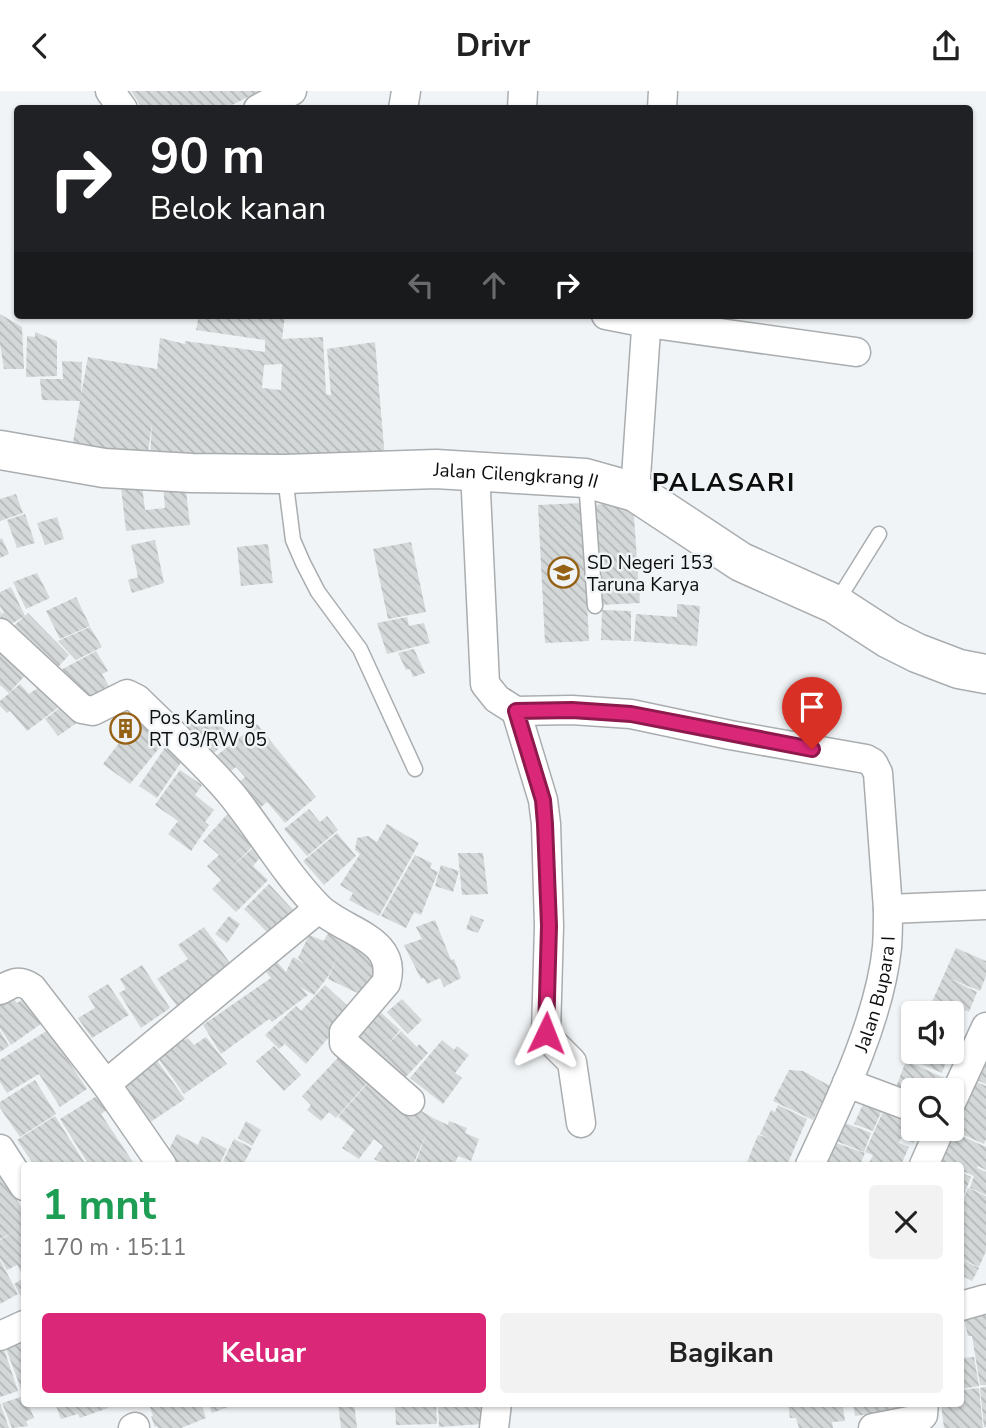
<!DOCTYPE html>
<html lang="id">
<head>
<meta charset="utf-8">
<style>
	:root { --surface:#fff; --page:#f2f2f2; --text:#222; --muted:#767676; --accent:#db2777 }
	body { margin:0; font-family:"Nunito Sans",sans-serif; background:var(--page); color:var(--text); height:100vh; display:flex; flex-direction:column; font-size:26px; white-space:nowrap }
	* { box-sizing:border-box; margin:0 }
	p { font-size:23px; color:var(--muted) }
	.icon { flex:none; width:38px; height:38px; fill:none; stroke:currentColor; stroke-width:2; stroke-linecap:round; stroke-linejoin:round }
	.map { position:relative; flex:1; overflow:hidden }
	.drawer { position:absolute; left:21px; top:1071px; width:943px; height:245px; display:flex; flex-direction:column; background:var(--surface); border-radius:7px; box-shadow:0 2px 5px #0004 }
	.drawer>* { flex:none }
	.guide { position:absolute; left:14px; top:14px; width:959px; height:214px; border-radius:7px; box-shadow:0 2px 5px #0004; background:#202124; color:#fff; overflow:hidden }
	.buttons { position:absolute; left:901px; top:910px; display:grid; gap:14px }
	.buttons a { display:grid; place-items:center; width:63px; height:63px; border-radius:7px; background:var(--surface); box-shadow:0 2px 5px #0004; font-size:35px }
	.pin { position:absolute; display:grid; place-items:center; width:60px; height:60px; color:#fff; margin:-72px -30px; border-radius:50% 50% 50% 0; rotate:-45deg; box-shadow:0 0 7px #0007 }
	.pin .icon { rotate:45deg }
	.me { position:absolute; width:77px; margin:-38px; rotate:2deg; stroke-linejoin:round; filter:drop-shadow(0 0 5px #0008) }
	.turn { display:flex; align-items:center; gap:24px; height:147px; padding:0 21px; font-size:32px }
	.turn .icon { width:91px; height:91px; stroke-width:2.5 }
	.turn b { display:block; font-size:49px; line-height:60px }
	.lanes { display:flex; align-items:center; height:66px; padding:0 21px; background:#0003; justify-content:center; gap:35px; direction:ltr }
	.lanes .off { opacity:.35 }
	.round { display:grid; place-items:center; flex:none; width:74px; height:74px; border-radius:7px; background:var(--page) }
	.head { display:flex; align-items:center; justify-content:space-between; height:119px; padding:0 21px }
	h1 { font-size:42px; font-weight:700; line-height:52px; color:#1e9e55 }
	.action { display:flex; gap:14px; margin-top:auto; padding:14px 21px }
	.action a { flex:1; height:80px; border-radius:7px; background:var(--accent); color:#fff; font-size:28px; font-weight:700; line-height:80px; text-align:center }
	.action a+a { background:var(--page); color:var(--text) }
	header { display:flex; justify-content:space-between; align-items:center; height:91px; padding:0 21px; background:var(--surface); font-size:32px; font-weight:700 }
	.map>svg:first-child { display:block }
</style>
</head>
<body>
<header><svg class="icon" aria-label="back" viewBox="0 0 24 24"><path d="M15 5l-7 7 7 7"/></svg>Drivr<svg class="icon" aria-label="share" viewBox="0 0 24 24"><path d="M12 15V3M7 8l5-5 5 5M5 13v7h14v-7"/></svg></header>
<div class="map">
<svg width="986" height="1337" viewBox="0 0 986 1337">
	<defs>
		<pattern id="building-back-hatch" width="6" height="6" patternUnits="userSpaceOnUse" patternTransform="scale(1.75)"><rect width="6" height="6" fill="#d4d8d8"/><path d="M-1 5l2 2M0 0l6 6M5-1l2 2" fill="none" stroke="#b5b8b8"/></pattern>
	</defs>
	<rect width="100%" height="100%" fill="#f1f4f6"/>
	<path fill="url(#building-back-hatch)" fill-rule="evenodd" d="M131 0H260L224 18H143Z
		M0 223 22 236 24 278H4L0 253Z
		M199 224H285L282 248 323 246 326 303 331 304 327 258 375 251 385 368 150 366 152 332 147 368 71 363 80 310 42 309 40 288H63L62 270 82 271 81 304 88 266 157 278 160 247 185 253V250L265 261V249L196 239ZM282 273 281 299 262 297 264 274Z
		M35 241 57 250V285L26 286 27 245 35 246Z
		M185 391 190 434 126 440 121 396 142 394 145 419 165 417 163 393Z
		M16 403 23 422 0 430V408Z
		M633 411 640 512 600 514 593 414Z
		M582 412 589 550 545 552 538 414Z
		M25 423 35 452 17 457 7 429Z
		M57 426 64 448 45 454 37 432Z
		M2 447 9 463 0 467V448Z
		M155 449 164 492 132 502 128 489 138 486 131 454Z
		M411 451 426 521 388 528 373 458Z
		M268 453 273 492 241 495 237 456Z
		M37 482 50 507 26 518 13 491Z
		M11 496 25 525 2 538 0 519 2 523 4 522 0 515V501Z
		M76 506 90 535 60 548 46 520Z
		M677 513 700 515 697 555 634 550 636 523 677 526Z
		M602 519 631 520V550L601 549Z
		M28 522 69 564 49 586 5 543Z
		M407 526 409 535 424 532 430 552 387 563 377 532Z
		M90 536 102 556 76 569 58 550Z
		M0 550 31 578 9 602 0 594Z
		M414 558 425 582 413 586 410 578 406 579 398 562Z
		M96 560 108 580 102 583 111 599 80 615 59 580Z
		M45 592 63 613 27 640 10 620 7 622 0 615V610L20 593 29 603Z
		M68 611 81 629 58 645 45 628Z
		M202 623 210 631 214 627 232 646 208 667 182 639Z
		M127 627 136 633 125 647 117 641Z
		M138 632 164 651 130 693 103 673 119 652 122 654Z
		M257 633 316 706 285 732 267 711 255 721 234 695 245 686 236 676 226 684 212 668Z
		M166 655 184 667 157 707 139 695Z
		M180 679 202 694 195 704 214 719 205 731 209 734 191 760 168 743 178 730 155 714Z
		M232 718 244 728 237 736 255 753 230 778 256 754 264 762 253 775 268 789 236 821 212 798 221 789 207 775 219 764 203 750Z
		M309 718 320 731 327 725 338 739 307 765 284 738Z
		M387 733 419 752 379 825 349 809 353 802 340 794 360 763 355 759 357 747 368 745 377 751Z
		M337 742 356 765 324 794 303 770Z
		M458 762H483L488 803 462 804Z
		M415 764 432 772 430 777 438 781 421 824 414 821 406 837 381 825Z
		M441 774 459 780 453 801 435 795Z
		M269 793 294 820 270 844 244 818Z
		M471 824 484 829 478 842 466 838Z
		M229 825 240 833 227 852 215 843Z
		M435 829 451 869 454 868 461 887 444 896 440 887 427 893 424 887 421 888 404 854 422 848 416 836Z
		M204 836 233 876 177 915 157 888 188 868 178 854Z
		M329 840 384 868 368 907 328 888 339 862 329 884 314 904 300 896 308 904 272 931 269 928 221 963 203 934 271 887 266 881 277 871 286 881 293 866 306 873 298 867 309 844 324 850Z
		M956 857 986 870V885L980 900 946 886 977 901 969 921 965 919 961 926 963 927 952 955V922H927Z
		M142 874 170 917 141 937 119 902 126 898 120 888Z
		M108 893 129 924 92 947 78 927 95 917 88 905Z
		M325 894 352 919 306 973 285 953 279 958 265 944 296 915 301 920Z
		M9 902 17 912 31 903 48 928 11 954 0 937V908Z
		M402 908 422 929 408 943 387 921Z
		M378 919 400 939 388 953 401 940 417 956 419 953 428 962 404 988 356 943Z
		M48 939 87 998 60 1016 39 983 7 1002 0 991V969Z
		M0 940 9 955 0 961Z
		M180 944 185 949 188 947 194 954 206 946 227 973 184 1003 158 967Z
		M986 944V993L967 985Z
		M442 949 454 959 457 955 469 964 455 982 462 987 443 1013 410 987Z
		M914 954V961H950L942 982 908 967Z
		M274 955 301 984 284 1000 256 970Z
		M345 959 373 985 336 1027 329 1021 321 1030 307 1019 311 1014 302 1005Z
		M153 964 185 1008 149 1032 123 995 146 979 141 972Z
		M906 970 947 988 943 999H914V1003L896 996Z
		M789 979 803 980 830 995 813 1029 773 1010Z
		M374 985 407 1011 433 1027 448 1034 449 1030 467 1037 465 1042 479 1048 471 1070 458 1065 454 1074 415 1073 427 1041 413 1074H386L374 1068 383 1055 374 1048 359 1068 342 1057 355 1039 338 1026Z
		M970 988 986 995V1048L984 1053 957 1041 961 1033 954 1030Z
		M35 989 56 1023 20 1046 0 1017V1011Z
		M100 1003 110 1017 101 1023 135 1074H89L60 1028Z
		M864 1011 882 1019 873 1040 854 1033Z
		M778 1014 807 1028 787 1074H756L747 1071 758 1044 767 1047 760 1043 771 1019 775 1021Z
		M886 1014 911 1025 908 1030 914 1032V1038H919L913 1052 901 1047 899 1052 909 1056 901 1074H868L873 1064 865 1061Z
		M55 1025 86 1074H34L17 1049Z
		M835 1028 871 1042 864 1061 826 1046Z
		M246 1030 261 1039 252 1055 238 1047Z
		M948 1042 961 1048 962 1045 986 1056V1079L978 1075 977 1077 986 1081V1104L970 1097 974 1085 961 1079V1074H950L931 1067Z
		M177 1043 198 1054 202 1045 227 1058 219 1074H169L164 1068Z
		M234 1048 252 1057 243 1074H233L223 1070Z
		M833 1051 865 1062 860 1074H831L821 1071Z
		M0 1080 24 1121V1211L14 1193 24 1187 17 1174 7 1179 0 1167V1149L16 1140 0 1148Z
		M961 1081 971 1086 961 1111Z
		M968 1097 986 1105V1160L979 1176 961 1167V1114Z
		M961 1168 979 1177 972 1190 961 1184Z
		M0 1169 18 1203 0 1213Z
		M986 1215V1294H980L972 1245H968L962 1219Z
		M24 1246V1297L21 1298 5 1255Z
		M3 1255 18 1300 0 1306V1256Z
		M974 1266 979 1295 961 1298V1267Z
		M986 1296V1336H984L980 1297Z
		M979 1297 983 1337H944L941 1312H961V1299Z
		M24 1305V1312H28L34 1327 26 1330 28 1335 12 1337 2 1312Z
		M0 1312 9 1337H0Z
		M55 1312H106L108 1317 80 1327 78 1323 61 1328Z
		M151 1312H201L206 1327 181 1337H158L157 1335 155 1336 151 1325H153L149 1313Z
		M208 1312H236V1313L212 1322Z
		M338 1312H354L357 1337H341Z
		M395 1312H436L437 1333 396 1334Z
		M438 1312H481L482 1333 439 1336Z
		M788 1312H852V1314L843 1316 845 1330 832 1331 833 1337H799L796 1327H790Z
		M853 1312H915V1317L855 1325Z"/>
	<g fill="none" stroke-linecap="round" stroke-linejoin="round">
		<defs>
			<path id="lane" d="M285 386 293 449 303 472 318 501 360 558 415 678
				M586 389 595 515
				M836 512 879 443"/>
			<g id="street">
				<path d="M110 0 123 18"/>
				<path d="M258 18 292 0"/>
				<path d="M403 18 406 0"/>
				<path d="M522 18 523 0"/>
				<path d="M662 18 663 0"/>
				<path d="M606 224 647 232 856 261"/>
				<path d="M475 379 485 593 497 608 516 620 572 619 631 623 730 644 866 668 873 672 878 682 888 818"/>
				<path d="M635 401 647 224"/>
				<path d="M0 542 82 618 93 620 127 603 137 608C168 639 204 670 232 704 261 740 285 782 317 815 341 841 399 846 386 892L344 941V952L410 1010"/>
				<path d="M516 620 543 709 546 733 549 835 546 942 551 950 572 971 581 1032"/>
				<path d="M0 899C13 892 19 888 32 897L106 993 162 1074"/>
				<path d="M847 992 914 1017"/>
				<path d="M106 993 318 818"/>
				<path d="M952 1010 986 936"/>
				<path d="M0 1058 24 1095"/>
				<path id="s1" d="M810 1074C840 1010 880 927 887 856 888 844 888 831 888 818L986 814"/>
				<path d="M924 1074 940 1038"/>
				<path d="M961 1215 986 1208"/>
				<path d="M0 1245 24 1234"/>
				<path d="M133 1337 135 1336"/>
				<path d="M494 1337 497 1312"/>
				<path d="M873 1337 919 1328 923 1324 924 1312"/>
			</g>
			<g id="secondary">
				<path id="s2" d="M0 359 104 377 192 382 285 383 436 378 585 387 635 401 741 471 835 513 889 548 917 562 959 578 986 583"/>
			</g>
		</defs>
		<use href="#lane" stroke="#aaadaf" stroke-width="17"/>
		<use href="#street" stroke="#aaadaf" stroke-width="31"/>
		<use href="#secondary" stroke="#aaadaf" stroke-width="41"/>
		<use href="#lane" stroke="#fff" stroke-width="14"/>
		<use href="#street" stroke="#fff" stroke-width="28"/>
		<use href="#secondary" stroke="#fff" stroke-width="38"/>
	</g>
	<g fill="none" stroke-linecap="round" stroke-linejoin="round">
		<defs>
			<path id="route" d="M546 942 549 835 545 733 543 709 516 620 572 619 631 623 812 658"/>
		</defs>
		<use href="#route" stroke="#8e194d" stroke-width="18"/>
		<use href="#route" stroke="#db2777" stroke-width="12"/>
	</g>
	<defs>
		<symbol id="school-ring" viewBox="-11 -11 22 22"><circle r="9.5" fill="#f1f4f6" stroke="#956115" stroke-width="1.5"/><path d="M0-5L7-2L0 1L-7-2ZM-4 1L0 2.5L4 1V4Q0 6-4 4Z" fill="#956115"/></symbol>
		<symbol id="building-ring" viewBox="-11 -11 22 22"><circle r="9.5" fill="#f1f4f6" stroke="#956115" stroke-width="1.5"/><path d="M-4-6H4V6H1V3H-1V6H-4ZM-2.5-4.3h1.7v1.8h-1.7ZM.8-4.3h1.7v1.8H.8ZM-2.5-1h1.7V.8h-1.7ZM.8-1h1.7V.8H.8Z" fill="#956115"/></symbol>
	</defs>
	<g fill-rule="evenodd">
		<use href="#school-ring" x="546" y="464" width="35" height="35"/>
		<use href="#building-ring" x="108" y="620" width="35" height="35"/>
	</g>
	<g text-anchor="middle" stroke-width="5" stroke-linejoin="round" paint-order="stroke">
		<g font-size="19" fill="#0c0d0d" stroke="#f1f4f6">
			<text dy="7" stroke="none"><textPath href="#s2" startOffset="518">Jalan Cilengkrang II</textPath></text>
			<text dy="7" stroke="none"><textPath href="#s1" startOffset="184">Jalan Bupara I</textPath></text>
		</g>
		<g font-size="19" fill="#0c0d0d" stroke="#f1f4f6" text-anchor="start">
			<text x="587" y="478">SD Negeri 153<tspan x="587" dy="22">Taruna Karya</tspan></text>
			<text x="149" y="633">Pos Kamling<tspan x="149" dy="22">RT 03/RW 05</tspan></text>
		</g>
		<g font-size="26" font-weight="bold" letter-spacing="2" fill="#0c0d0d" stroke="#f1f4f6">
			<text x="724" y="400">PALASARI</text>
		</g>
	</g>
</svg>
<div class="buttons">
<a><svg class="icon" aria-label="sound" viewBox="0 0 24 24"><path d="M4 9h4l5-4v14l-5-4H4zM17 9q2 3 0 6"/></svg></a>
<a><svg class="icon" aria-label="search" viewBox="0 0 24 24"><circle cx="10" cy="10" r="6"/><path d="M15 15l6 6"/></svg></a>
</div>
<div class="pin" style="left:812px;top:658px;background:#d93025"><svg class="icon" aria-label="arrive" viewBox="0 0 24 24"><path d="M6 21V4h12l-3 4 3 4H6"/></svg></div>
<svg class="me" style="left:546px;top:942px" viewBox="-20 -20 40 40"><path d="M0-17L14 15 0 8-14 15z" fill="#db2777" stroke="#fff" stroke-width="4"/></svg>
<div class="guide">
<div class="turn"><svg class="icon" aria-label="right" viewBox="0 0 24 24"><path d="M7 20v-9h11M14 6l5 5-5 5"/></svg><div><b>90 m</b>Belok kanan</div></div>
<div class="lanes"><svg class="icon off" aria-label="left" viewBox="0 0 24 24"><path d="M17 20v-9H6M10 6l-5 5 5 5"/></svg><svg class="icon off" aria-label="ahead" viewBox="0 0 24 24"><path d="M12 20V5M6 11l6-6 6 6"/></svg><svg class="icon" aria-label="right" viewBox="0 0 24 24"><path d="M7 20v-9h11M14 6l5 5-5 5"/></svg></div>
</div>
<section class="drawer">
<div class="head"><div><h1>1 mnt</h1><p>170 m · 15:11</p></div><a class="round"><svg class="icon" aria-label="close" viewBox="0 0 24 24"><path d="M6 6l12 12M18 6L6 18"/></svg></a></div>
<div class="action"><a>Keluar</a><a>Bagikan</a></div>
</section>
</div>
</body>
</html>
